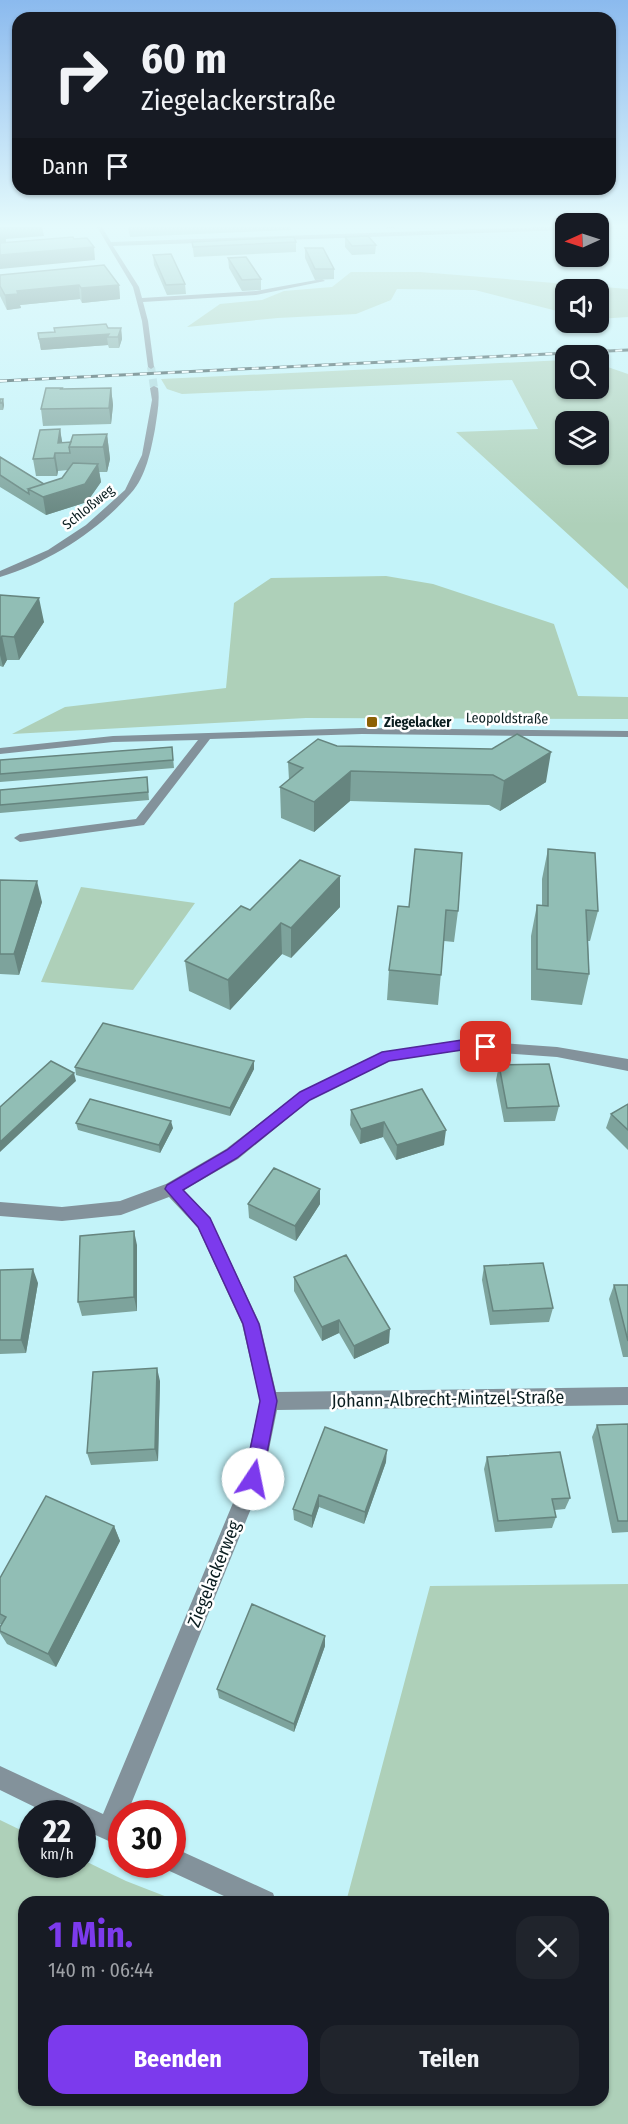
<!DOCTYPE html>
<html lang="de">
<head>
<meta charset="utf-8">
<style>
	:root { --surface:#171b24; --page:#20242c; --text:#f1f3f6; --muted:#9ea1a6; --accent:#7c3aed }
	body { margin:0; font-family:"Fira Sans Condensed",sans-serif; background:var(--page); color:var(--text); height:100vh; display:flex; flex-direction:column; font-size:22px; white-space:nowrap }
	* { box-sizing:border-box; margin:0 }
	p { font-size:20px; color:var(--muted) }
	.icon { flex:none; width:33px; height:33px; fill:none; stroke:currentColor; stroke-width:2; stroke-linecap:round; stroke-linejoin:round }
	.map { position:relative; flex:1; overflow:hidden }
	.sheet { position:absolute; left:18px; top:1896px; width:591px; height:210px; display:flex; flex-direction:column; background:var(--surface); border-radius:18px; box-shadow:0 2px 4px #0004 }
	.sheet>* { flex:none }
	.banner { position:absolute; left:12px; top:12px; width:604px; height:183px; border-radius:18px; box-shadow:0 2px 4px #0004; background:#171b24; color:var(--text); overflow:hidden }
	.needle { width:39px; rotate:267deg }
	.buttons { position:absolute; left:555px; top:213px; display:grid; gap:12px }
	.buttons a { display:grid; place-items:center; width:54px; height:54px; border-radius:12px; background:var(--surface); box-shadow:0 2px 4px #0004; font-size:30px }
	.speed { position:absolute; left:18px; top:1800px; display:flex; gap:12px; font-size:30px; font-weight:700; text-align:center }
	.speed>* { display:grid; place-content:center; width:78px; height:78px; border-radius:50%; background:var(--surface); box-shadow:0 2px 4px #0004; line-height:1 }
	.speed small { font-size:15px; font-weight:400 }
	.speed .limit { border:9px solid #d22; background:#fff; color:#111 }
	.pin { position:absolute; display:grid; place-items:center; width:51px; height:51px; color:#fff; margin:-26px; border-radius:12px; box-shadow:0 3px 9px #0006 }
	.me { position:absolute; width:66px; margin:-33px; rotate:11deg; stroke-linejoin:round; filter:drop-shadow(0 0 4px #0008) }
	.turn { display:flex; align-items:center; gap:21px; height:126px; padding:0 30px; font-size:27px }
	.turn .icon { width:78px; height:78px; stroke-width:2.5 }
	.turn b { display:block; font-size:42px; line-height:51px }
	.then { display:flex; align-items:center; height:57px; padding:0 30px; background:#0003; gap:12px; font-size:22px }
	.round { display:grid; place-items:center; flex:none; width:63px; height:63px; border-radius:18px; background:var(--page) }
	.head { display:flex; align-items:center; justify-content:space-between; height:102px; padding:0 30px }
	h1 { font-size:36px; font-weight:700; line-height:45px; color:var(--accent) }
	.cta { display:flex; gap:12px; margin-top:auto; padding:12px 30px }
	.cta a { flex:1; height:69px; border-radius:18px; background:var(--accent); color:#fff; font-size:24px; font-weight:700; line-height:69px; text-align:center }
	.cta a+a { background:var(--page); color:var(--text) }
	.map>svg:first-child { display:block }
</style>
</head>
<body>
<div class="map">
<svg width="628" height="2124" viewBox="0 0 628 2124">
	<rect width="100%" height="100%" fill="#c3f3f9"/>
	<path fill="#aed0b9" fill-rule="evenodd" d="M351 272H420L628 289V317L599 319 598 290H566L565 313 475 290 397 289 391 300 356 314 278 318 187 327 220 304 262 300 284 291 332 287Z
		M565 360 566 388H598L599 364 628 374V589L456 432 538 429 512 380 182 394 167 389 161 379ZM566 422H598V454H566Z
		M386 576 433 584 554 624 578 696 628 697V719L306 718 12 734 65 707 226 688 234 603 271 578Z
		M81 887 195 903 133 990 41 982Z
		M628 1584V2124H0V1820L31 1835 32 1864H82L83 1860 126 1881 180 1902H24V2100H603V1902H346L430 1586Z"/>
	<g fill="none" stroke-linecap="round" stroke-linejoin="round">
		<path stroke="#a7d3d8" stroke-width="8" stroke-dasharray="8 4" stroke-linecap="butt" d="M151 367 154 388"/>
		<path fill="#83929b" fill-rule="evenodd" d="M97 227H102L111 242 542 227H566V230L113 246 139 287 142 298 256 291 322 279 325 281 256 295 143 302 148 321 154 367 151 369 148 367 142 321 133 287Z
			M154 386 158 388C160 402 157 415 155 429 151 450 146 477 131 493 98 531 48 563 0 577V571L48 550 86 525 125 490 142 455 152 400 150 388Z
			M362 728 628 731V737L362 734 210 739 144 825 20 842 14 838 20 834 136 819 198 740 113 742 0 754V748L113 736Z
			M462 1040 557 1047 628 1059V1071L557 1057 462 1050 390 1061 310 1100 238 1159 184 1190 210 1218 260 1324 276 1392 628 1387V1405L277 1410 263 1479 127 1814H122V1847L82 1829V1814H49L0 1790V1766L103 1814 243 1479 260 1401 242 1324 198 1228 169 1197 121 1215 62 1221 0 1216V1202L62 1207 120 1201 166 1184 226 1149 300 1092 382 1052Z
			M172 1847 273 1893 276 1902H237L163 1868 162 1864H172Z"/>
		<defs>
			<path id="rail" d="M0 381 628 350"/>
		</defs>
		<use href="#rail" stroke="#2b4345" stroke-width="3"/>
		<use href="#rail" stroke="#fff" stroke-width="2" stroke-dasharray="7" stroke-linecap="butt"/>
	</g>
	<path fill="#7da39c" d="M128 227H291V230L130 237Z
		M387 227H407L387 228Z
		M345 237 376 245 375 254 352 255 345 247Z
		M192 242H296V252L194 257Z
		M305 248 334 269V279L315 280 305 258Z
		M153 255 185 284 186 294 167 295 154 265Z
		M228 258 261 279V290L242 291 229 268Z
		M0 275 119 285 120 299 82 303 80 299 20 305 21 308 7 310 0 296Z
		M54 328H121L122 339 119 348H109L108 345 41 350 38 333 55 332Z
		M62 388V389L111 388 113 405 111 424 43 426 41 409Z
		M0 399H3L4 405 3 410H0Z
		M60 429 62 443 71 442 107 434 110 459 107 472H99L101 482 87 502 46 515 0 487V457L44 484 62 478 68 470 58 471 57 476H36L33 459Z
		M0 595 44 622 19 660H7L3 667 0 666Z
		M337 746 546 782 500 811 489 805 350 801 314 832 281 818 280 787 289 780 288 762Z
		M172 747 174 768 0 782V760Z
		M147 777 149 800 0 813V790Z
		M548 849 598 911 590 941H588L589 974 582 1005 531 1000V936L537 905 542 906V879Z
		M340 876V907L291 958 282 954 230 1010 189 991 185 961 250 910Z
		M0 880 42 902 19 975 0 974Z
		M398 906 458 911 454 942 444 941 438 1005 387 1000 389 970Z
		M499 1065 559 1106 555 1121 504 1122 496 1080Z
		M75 1067 254 1069 230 1116 76 1075Z
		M628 1104V1150L606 1128 611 1114Z
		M351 1110 444 1145 396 1160 383 1137 360 1144 350 1125Z
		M76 1123 173 1128 160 1153 78 1130Z
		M320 1189V1204L296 1241 249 1218 248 1204Z
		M137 1245V1311L82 1316 78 1302Z
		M484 1266 553 1308 549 1322 490 1325 482 1280Z
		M0 1270 38 1283 26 1353 0 1354Z
		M294 1277 389 1343 354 1359 339 1333 322 1341 294 1291Z
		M614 1285H628V1357H623L609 1299Z
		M160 1381 158 1461 91 1465 87 1453Z
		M628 1424V1532L612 1533 592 1437 597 1425Z
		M487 1457 570 1498 565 1509 555 1510 556 1517 552 1528 495 1532 484 1469Z
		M386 1462 364 1524 319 1507 312 1528 294 1520 293 1509Z
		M114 1526 120 1541 56 1667 7 1644 0 1633V1627L2 1624H0V1578Z
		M325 1636V1646L294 1732 219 1698 217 1689Z"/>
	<path fill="#66857f" d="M0 227H43H42L44 236 6 239V243L0 244Z
		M94 247 95 260 0 269V255Z
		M79 285 80 299 20 305 21 308 7 310 5 295 17 291Z
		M119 285 120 299 82 303 81 288Z
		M121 328 122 339 119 348 118 337Z
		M109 334 107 337 108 345 41 350 39 339Z
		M111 388 113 405 111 424 109 408Z
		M3 399 4 405 3 410 2 403Z
		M60 429 63 447 58 443Z
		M107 434 110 459 107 472 103 447Z
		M55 453 58 471 57 476 54 458Z
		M98 464 101 482 87 502 46 515 43 497Z
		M39 598 44 622 19 660 14 637Z
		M2 636 7 660 3 667 0 655V639Z
		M551 752 546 782 500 811 504 781Z
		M351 771 350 801 314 832V802Z
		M340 876V907L291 958V928Z
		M37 881 42 902 19 975 14 954Z
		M281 923 282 954 230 1010 228 980Z
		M254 1061V1069L230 1116V1108Z
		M74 1073 76 1081 0 1152V1142Z
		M171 1121 173 1128 160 1153 159 1145Z
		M384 1122 383 1137 360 1144 361 1129Z
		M446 1130 444 1145 396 1160 397 1145Z
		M320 1189V1204L296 1241 295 1226Z
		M134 1231 137 1245V1311L134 1297Z
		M33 1269 38 1283 26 1353 21 1340Z
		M339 1320V1333L322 1341V1327Z
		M390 1329 389 1343 354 1359V1346Z
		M157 1368 160 1381 158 1461 155 1449Z
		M387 1450 386 1462 364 1524 365 1512Z
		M319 1495V1507L312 1528V1516Z
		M114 1526 120 1541 56 1667 48 1654Z
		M325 1636V1646L294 1732V1724Z"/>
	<path fill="#91beb5" stroke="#66857f" stroke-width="1.5" d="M368 236 376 245 352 246 345 237Z
		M73 237 74 239 87 238 94 247 0 255V243Z
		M294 237 296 242 193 247 192 242Z
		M305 248H323L334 269H315Z
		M171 254 185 284 166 285 153 255Z
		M246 257 261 279 242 280 228 258Z
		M104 265 119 285 81 288 79 285 17 291 18 294 5 295 0 286V275Z
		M106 324 108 328H121L118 337H107L109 334 39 339 38 333 55 332 54 328Z
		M46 388H62L61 389 111 388 109 408 41 409Z
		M0 399H3L2 403H0Z
		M60 429 58 443 71 442 69 447 70 453H55L54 458 33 459 40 430Z
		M107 434 103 447H69L73 435Z
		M0 457 44 484 28 489 29 494 0 475Z
		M73 463 98 464 85 484 43 497 28 489 62 478Z
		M0 595 39 598 14 637 2 636 0 639Z
		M517 734 551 752 504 781 493 775 351 771 314 802 280 787 303 768 288 762 318 739 337 746 492 749Z
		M172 747 173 760 0 774V760Z
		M147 777 148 792 0 805V790Z
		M415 849 462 853 458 911 446 910 441 975 389 970 398 906 409 907Z
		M548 849 595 853 598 911 586 910 589 974 537 969V905L548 906Z
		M300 860 340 876 291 928 281 923 228 980 185 961 241 906 250 910Z
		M0 880 37 881 14 954H0Z
		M103 1023 254 1061 230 1108 75 1067Z
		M51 1061 74 1073 0 1142V1107Z
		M549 1064 559 1106 507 1108 499 1065Z
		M422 1089 446 1130 397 1145 384 1122 361 1129 351 1110Z
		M90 1099 171 1121 159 1145 76 1123Z
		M628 1104V1130L611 1114Z
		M274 1168 320 1189 295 1226 248 1204Z
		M134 1231V1297L78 1302 80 1236Z
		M346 1255 390 1329 354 1346 339 1320 322 1327 294 1277Z
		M543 1263 553 1308 493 1311 484 1266Z
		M33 1269 21 1340H0V1270Z
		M614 1285H628V1341Z
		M157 1368 155 1449 87 1453 93 1372Z
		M628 1424V1521H618L597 1425Z
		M325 1427 387 1450 365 1512 319 1495 312 1516 293 1509Z
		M560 1452 570 1498 552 1499 556 1517 498 1521 487 1457Z
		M46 1496 114 1526 48 1654 0 1631V1627L6 1617 0 1614V1578Z
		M252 1604 325 1636 294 1724 217 1689Z"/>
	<linearGradient id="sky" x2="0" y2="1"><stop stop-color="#8bbaee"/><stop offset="0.43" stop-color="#e4fafc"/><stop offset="1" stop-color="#e4fafc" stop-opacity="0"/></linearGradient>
	<rect width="628" height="525" fill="url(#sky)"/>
	<path fill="#7c3aed" stroke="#51269a" stroke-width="1.5" d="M462 1040 486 1042 493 1047 486 1052 462 1050 389 1061 310 1100 237 1158 183 1190 210 1218 259 1324 277 1401 262 1479 260 1485 253 1488 247 1485 244 1479 260 1401 243 1324 198 1227 165 1189 167 1185 227 1150 300 1092 382 1052Z"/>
	<rect fill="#8c6105" stroke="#fff" stroke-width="2" x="366" y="716" width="12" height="12" rx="3"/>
	<g text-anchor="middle" stroke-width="5" stroke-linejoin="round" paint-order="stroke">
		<g font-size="14" fill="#0b1e20" stroke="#fff">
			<text transform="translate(88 507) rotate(-39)" y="5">Schloßweg</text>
			<text transform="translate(507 718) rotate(1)" y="5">Leopoldstraße</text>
		</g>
		<g font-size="14" font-weight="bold" fill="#0b1e20" stroke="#fff" text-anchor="start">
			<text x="384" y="727">Ziegelacker</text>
		</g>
		<g font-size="18" fill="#0b1e20" stroke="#fff">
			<text transform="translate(448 1399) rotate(-1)" y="6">Johann-Albrecht-Mintzel-Straße</text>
			<text transform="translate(214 1574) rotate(-68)" y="6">Ziegelackerweg</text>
		</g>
	</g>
</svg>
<div class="buttons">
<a><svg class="needle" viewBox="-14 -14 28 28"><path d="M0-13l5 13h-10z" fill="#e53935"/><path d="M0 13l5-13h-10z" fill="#9ea1a6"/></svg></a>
<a><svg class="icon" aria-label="sound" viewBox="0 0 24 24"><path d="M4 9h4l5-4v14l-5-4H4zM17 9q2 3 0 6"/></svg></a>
<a><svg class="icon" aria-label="search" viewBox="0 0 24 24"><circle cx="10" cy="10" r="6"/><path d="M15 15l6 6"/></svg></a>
<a><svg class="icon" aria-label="layers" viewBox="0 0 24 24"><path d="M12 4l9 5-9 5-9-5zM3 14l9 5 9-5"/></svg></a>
</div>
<div class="speed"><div>22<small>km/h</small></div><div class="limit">30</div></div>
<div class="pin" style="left:486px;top:1047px;background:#d93025"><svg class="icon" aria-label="arrive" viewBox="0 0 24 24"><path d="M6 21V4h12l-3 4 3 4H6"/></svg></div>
<svg class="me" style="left:253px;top:1479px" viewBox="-20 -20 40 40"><circle r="19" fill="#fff"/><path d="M0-13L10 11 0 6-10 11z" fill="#7c3aed"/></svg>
<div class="banner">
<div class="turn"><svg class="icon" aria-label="right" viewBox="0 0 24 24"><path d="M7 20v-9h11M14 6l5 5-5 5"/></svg><div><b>60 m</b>Ziegelackerstraße</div></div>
<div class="then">Dann<svg class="icon" aria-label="arrive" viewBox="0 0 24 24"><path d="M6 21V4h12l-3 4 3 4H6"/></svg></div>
</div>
<section class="sheet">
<div class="head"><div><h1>1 Min.</h1><p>140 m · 06:44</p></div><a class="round"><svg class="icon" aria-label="close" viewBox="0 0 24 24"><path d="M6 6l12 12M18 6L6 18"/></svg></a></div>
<div class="cta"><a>Beenden</a><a>Teilen</a></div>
</section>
</div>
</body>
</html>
